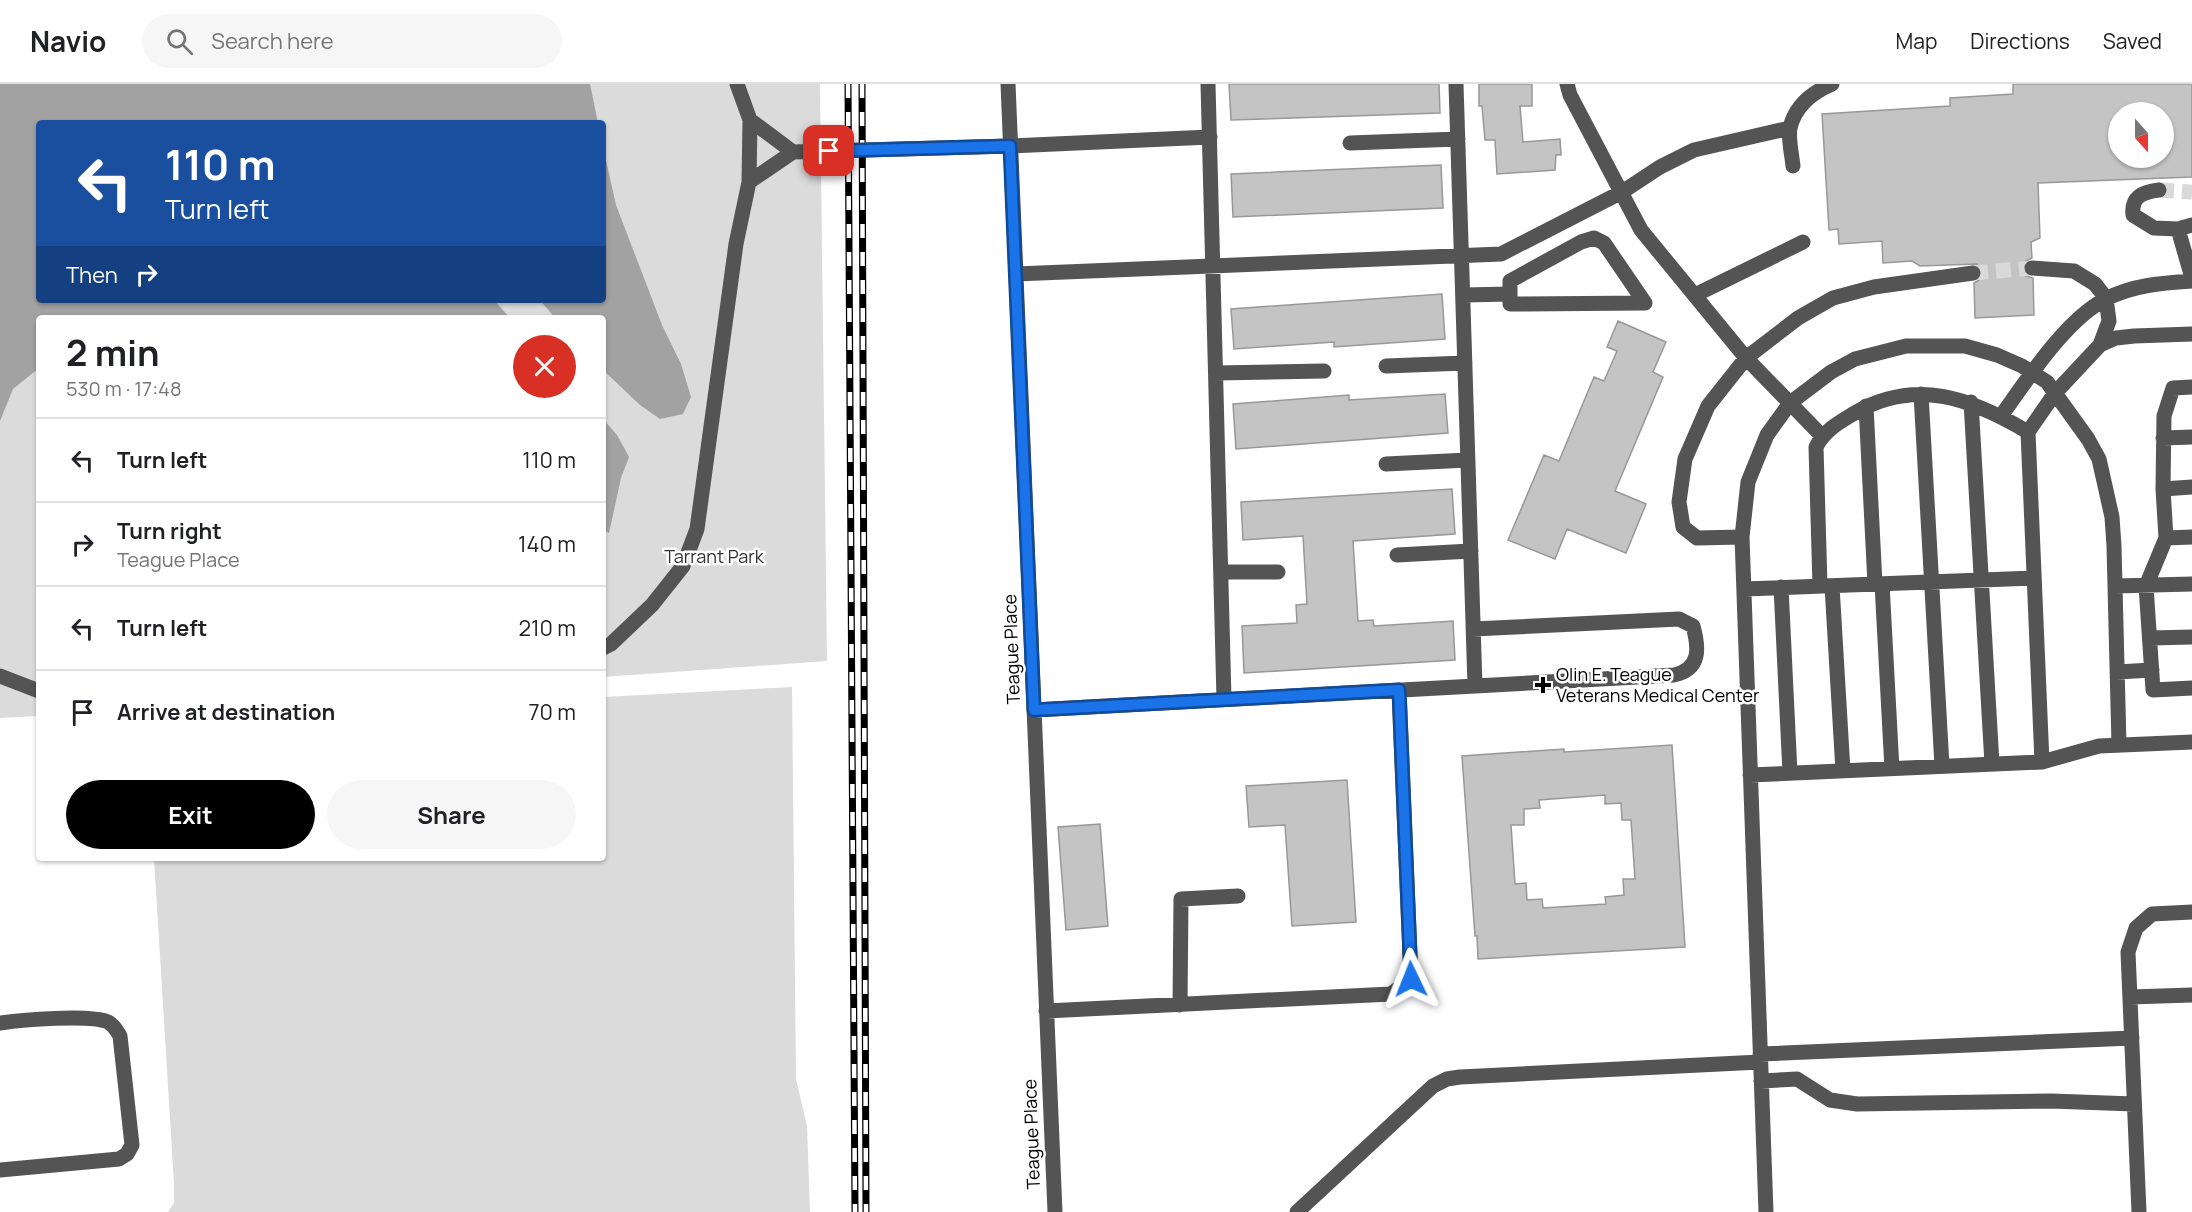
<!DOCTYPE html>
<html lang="en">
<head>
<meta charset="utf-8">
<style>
	:root { --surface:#fff; --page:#f6f6f6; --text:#202124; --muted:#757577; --line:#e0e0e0; --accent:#000 }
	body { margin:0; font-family:Manrope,sans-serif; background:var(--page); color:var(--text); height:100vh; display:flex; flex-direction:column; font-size:22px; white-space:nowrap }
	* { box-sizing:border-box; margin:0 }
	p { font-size:20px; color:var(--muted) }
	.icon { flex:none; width:33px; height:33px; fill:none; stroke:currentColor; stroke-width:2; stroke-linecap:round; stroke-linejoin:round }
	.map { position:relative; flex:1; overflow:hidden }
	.panel { position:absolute; left:36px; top:231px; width:570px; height:546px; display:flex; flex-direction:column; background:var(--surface); border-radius:6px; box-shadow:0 2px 4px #0004 }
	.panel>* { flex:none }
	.banner { position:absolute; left:36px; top:36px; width:570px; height:183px; border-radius:6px; box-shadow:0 2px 4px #0004; background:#1a4fa0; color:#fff; overflow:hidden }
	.needle { width:39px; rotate:159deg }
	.fabs { position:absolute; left:2108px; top:18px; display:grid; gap:12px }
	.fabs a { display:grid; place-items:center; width:66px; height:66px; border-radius:50%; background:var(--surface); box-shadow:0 2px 4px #0004; font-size:30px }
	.pin { position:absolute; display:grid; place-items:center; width:51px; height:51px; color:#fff; margin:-26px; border-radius:12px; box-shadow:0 3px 9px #0006 }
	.me { position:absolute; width:66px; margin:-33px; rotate:358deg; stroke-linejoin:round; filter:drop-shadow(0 0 4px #0008) }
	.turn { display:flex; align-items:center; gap:21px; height:126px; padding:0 30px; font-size:27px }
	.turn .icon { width:78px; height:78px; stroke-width:2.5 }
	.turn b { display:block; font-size:42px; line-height:51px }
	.then { display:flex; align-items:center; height:57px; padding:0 30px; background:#0003; gap:12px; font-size:22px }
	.round { display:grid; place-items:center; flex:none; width:63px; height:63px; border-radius:32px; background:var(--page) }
	.summary { display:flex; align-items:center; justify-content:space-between; height:102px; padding:0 30px }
	h1 { font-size:36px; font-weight:700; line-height:45px }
	.button { display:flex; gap:12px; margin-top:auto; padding:12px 30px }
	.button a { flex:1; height:69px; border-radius:36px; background:var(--accent); color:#fff; font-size:24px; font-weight:700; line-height:69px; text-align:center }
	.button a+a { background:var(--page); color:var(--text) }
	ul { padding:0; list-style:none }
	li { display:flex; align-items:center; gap:18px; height:84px; padding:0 30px; border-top:2px solid var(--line) }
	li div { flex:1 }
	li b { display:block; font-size:22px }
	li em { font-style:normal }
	header { display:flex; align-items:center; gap:36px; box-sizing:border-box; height:84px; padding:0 30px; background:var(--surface); border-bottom:2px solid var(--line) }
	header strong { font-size:28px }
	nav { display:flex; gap:33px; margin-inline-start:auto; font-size:21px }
	.search { width:420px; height:54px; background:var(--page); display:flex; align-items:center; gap:15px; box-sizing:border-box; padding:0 21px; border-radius:33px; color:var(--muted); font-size:22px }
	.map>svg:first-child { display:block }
</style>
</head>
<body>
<header>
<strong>Navio</strong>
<div class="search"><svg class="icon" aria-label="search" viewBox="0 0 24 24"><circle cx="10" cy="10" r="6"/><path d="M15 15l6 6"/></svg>Search here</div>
<nav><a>Map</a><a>Directions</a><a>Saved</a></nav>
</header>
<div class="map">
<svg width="2192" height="1128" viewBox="0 0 2192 1128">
	<rect width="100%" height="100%" fill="#fff"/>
	<path fill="#dbdbdb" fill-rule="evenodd" d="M0 0H820L827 577 603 593V234H39V632L0 634ZM39 39H603V216H39Z
		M792 603 796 995 807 1042 810 1128H168L174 1119V1100L154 774H603V613Z"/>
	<path fill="#a2a2a2" d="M0 0H590L598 39H39V216H494L510 234H39V284L13 305 0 337Z
		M603 63 616 121 662 241 681 280 691 313 683 330 660 335 640 321 603 286V234H555L540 216H603Z
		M603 335 617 351 629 373 621 394 609 449 603 446Z"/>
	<path fill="#c4c4c4" stroke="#989898" stroke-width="1.5" fill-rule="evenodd" d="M1229 0H1439L1440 29 1231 36Z
		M1479 0H1532V22H1520L1523 58 1560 55 1561 71H1556L1555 86 1497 90 1495 56H1485L1482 22H1479Z
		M2013 0H2192V93L2038 99 2040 154 2031 158 2032 174 2024 178 2022 184 2026 192 2033 194 2034 231 1975 234 1974 199 1979 196 1983 188 1977 180 1920 182 1912 177 1883 179 1882 157 1839 160 1838 145 1829 146 1822 30 1950 22V14L2013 10ZM2118 28H2163V74H2118Z
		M1441 81 1443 124 1233 133 1231 90Z
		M1442 210 1445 255 1334 263V258L1234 265 1231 225Z
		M1618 237 1666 258 1653 288 1663 293 1615 407 1646 420 1626 469 1567 445 1555 475 1508 456 1544 371 1559 377 1594 293 1604 297 1617 267 1607 263Z
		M1445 310 1448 349 1236 365 1233 320 1349 311V316Z
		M1452 405 1455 450 1353 457 1358 537 1373 536 1374 542 1453 537 1455 576 1244 589 1242 542 1297 539 1296 521 1307 520 1303 452 1243 456 1241 418Z
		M1672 661 1685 863 1478 875 1477 852H1475L1462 672 1564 665V668ZM1605 711V720L1621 719 1622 736H1631L1635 795H1623L1624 811 1605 813 1606 820 1543 824 1542 815 1527 816 1526 799 1515 800 1511 741H1524V725L1540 724 1539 716Z
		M1347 696 1356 838 1292 842 1285 741 1249 743 1246 702Z
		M1100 740 1108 842 1066 846 1058 743Z"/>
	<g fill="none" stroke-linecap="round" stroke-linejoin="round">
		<path stroke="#d9d9d9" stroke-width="15" stroke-dasharray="15 8" stroke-linecap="butt" d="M2159 106 2192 108
			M1973 189 2032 184"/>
		<path stroke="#545454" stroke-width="15" d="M737 0 750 36 793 68
			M1008 0 1055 1128
			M1208 0 1224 615
			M1567 0 1570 11 1641 146 1746 274 1821 351
			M1350 59 1458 55
			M1793 82C1792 71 1788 55 1790 44 1795 22 1813 8 1832 0
			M749 98 750 36
			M2159 106C2142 108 2131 113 2133 131L2154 144 2178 145
			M2192 141 2178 145 2192 194
			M1594 154 1604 159 1645 219 1510 220V197L1581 158Z
			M2032 184 2074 187 2095 200 2106 214 2109 237 2100 261
			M1016 190 1501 170 1622 108 1660 83 1694 66 1790 44
			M1464 211 1510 210
			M1695 211 1803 158
			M1386 282 1465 279
			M1216 289 1324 287
			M2192 303 2173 304 2164 332 2163 405 2166 454 2146 502 2153 606 2192 604
			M1921 310 1942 682
			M1971 318 1992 680
			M1866 322 1875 500
			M2001 332C2027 296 2066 235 2106 215 2133 201 2162 199 2192 197
			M2163 354 2192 353
			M1386 380 1468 376
			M2163 405 2192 403
			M1742 453 1697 454 1683 443 1679 418 1685 375 1708 322 1746 274 1798 234 1833 214 1874 203 1973 189
			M2166 454 2192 453
			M1397 471 1471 467
			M1221 488H1278
			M1882 500 1892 685
			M1820 502 1816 363C1824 347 1838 339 1853 330 1915 293 1971 314 2028 348
			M1832 502 1843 687
			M2115 502 2192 500
			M1781 503 1790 689
			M1744 505 2034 494
			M1473 545 1679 535 1693 542C1699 564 1701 585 1674 591L1475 602
			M2150 554 2192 553
			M603 564 611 560 652 521 683 482 697 445 736 160 749 98 793 68 1010 62 1210 53
			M2117 588 2152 586
			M0 592 39 607
			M1034 626 1475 602 1456 0
			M2042 678 2028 348 2055 309 2100 261 2116 254 2134 252 2192 250
			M1750 691 2042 678 2099 662 2192 658
			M2130 913 2192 911
			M1180 921 1181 815 1238 812
			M1046 927 1391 910 1411 895 1399 606
			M0 939C21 936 90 930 108 938 114 941 117 947 120 952L132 1061 127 1070 119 1075 0 1086
			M1760 970 2132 954
			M1761 997 1797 995 1830 1016 1857 1020 2051 1017 2134 1020
			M1297 1128 1433 1002 1447 995 1460 993 1760 978
			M1766 1128 1742 453 1748 398 1767 351 1790 319 1831 288 1855 275 1906 262H1965L1997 271 2022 282 2047 298 2088 355 2099 375 2112 433 2114 462 2119 661
			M2139 1128 2128 868 2136 844 2152 830 2192 828"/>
		<defs>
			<path id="rail" d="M848 0 855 1128
				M862 0 866 1128"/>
		</defs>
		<use href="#rail" stroke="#000" stroke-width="7"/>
		<use href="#rail" stroke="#fff" stroke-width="4.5" stroke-dasharray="14" stroke-linecap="butt"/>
	</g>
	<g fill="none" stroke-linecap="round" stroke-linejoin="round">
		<defs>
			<path id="route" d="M829 67 1010 62 1034 626 1399 606 1411 895"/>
		</defs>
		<use href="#route" stroke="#114b97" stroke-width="15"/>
		<use href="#route" stroke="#1a73e8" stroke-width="10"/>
	</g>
	<path fill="#000" stroke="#fff" stroke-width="2" d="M1540 592h6v6h6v6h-6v6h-6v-6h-6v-6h6z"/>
	<g text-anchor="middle" stroke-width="5" stroke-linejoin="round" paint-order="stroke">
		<g font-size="18" fill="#323232" stroke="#fff">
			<text x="714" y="479">Tarrant Park</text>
		</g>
		<g font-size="18" fill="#000" stroke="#fff">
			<text transform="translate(1012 565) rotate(-92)" y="6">Teague Place</text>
			<text transform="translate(1032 1050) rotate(-92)" y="6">Teague Place</text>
		</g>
		<g font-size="18" fill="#000" stroke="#fff" text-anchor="start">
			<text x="1556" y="597">Olin E. Teague<tspan x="1556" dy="21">Veterans Medical Center</tspan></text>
		</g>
	</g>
</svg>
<div class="fabs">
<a><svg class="needle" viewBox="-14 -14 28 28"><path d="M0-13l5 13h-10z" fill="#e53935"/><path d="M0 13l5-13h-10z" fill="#757577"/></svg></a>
</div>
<div class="pin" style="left:829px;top:67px;background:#d93025"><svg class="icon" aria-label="arrive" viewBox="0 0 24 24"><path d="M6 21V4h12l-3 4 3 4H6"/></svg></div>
<svg class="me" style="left:1411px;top:895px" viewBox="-20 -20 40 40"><path d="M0-17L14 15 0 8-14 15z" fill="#1a73e8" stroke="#fff" stroke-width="4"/></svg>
<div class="banner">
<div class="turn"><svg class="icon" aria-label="left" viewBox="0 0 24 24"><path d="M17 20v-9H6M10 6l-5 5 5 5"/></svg><div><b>110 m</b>Turn left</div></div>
<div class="then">Then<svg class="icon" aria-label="right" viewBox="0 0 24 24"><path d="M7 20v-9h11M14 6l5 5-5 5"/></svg></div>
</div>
<section class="panel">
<div class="summary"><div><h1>2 min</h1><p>530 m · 17:48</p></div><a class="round" style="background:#d93025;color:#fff"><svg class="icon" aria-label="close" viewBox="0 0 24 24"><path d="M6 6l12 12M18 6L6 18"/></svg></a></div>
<ul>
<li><svg class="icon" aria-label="left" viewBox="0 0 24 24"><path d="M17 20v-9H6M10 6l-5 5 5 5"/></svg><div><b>Turn left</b></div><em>110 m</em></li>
<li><svg class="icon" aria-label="right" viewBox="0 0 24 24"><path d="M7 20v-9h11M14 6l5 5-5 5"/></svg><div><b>Turn right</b><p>Teague Place</p></div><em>140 m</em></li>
<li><svg class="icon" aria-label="left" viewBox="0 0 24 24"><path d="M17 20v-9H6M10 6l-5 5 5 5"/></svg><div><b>Turn left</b></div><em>210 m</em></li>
<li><svg class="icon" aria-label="arrive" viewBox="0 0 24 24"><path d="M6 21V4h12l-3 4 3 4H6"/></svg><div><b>Arrive at destination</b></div><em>70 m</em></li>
</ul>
<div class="button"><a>Exit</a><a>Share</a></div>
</section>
</div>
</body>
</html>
